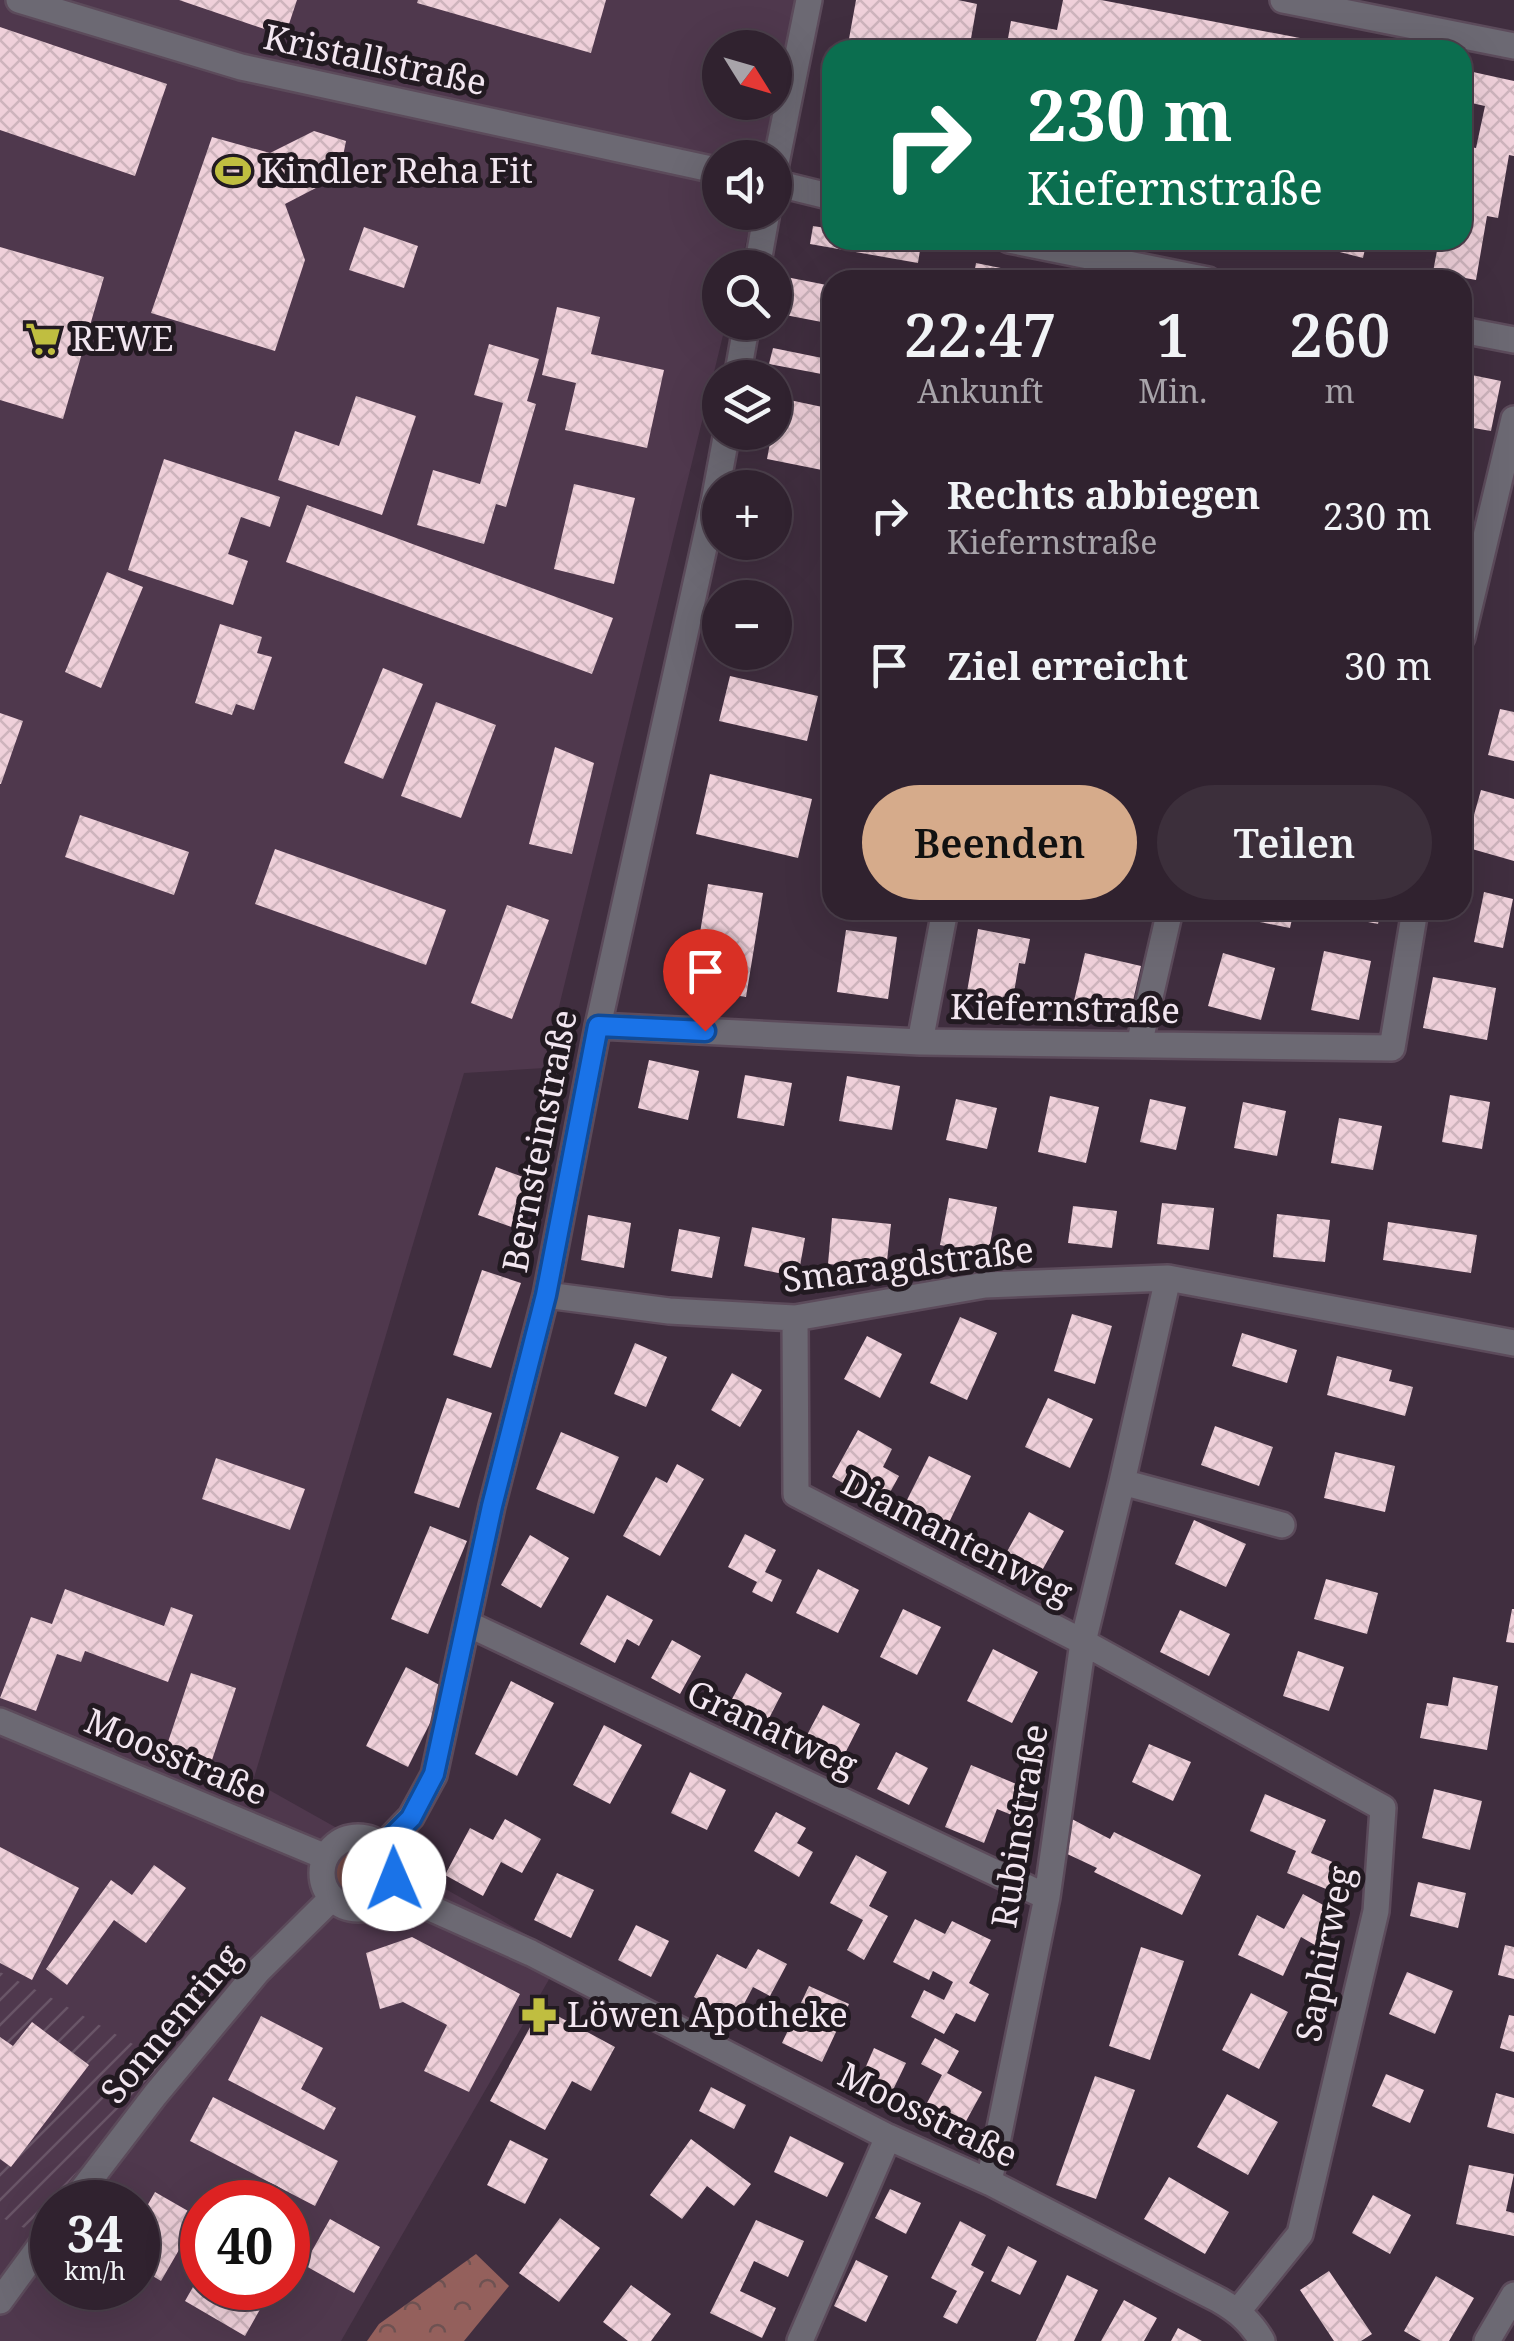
<!DOCTYPE html>
<html lang="de">
<head>
<meta charset="utf-8">
<style>
	:root { --surface:#30222f; --page:#3c2f3b; --text:#f1f3f6; --muted:#a8a4aa; --line:#4b3f4b; --accent:#d6ab8b }
	body { margin:0; font-family:"Noto Serif",serif; background:var(--page); color:var(--text); height:100vh; display:flex; flex-direction:column; font-size:38px; white-space:nowrap }
	* { box-sizing:border-box; margin:0 }
	p { font-size:32px; color:var(--muted) }
	.icon { flex:none; width:55px; height:55px; fill:none; stroke:currentColor; stroke-width:2; stroke-linecap:round; stroke-linejoin:round }
	.map { position:relative; flex:1; overflow:hidden }
	.details { position:absolute; left:822px; top:270px; width:650px; height:650px; display:flex; flex-direction:column; background:var(--surface); border-radius:30px; box-shadow:0 10px 40px #0002,0 0 0 2px var(--line) }
	.details>* { flex:none }
	.banner { position:absolute; left:822px; top:40px; width:650px; height:210px; border-radius:30px; box-shadow:0 10px 40px #0002,0 0 0 2px var(--line); background:#0b6e4f; color:#fff; overflow:hidden }
	.needle { width:65px; rotate:127deg }
	.tools { position:absolute; left:702px; top:30px; display:grid; gap:20px }
	.tools a { display:grid; place-items:center; width:90px; height:90px; border-radius:50%; background:var(--surface); box-shadow:0 10px 40px #0002,0 0 0 2px var(--line); font-size:50px }
	.speed { position:absolute; left:30px; top:2180px; display:flex; gap:20px; font-size:50px; font-weight:700; text-align:center }
	.speed>* { display:grid; place-content:center; width:130px; height:130px; border-radius:50%; background:var(--surface); box-shadow:0 10px 40px #0002,0 0 0 2px var(--line); line-height:1 }
	.speed small { font-size:25px; font-weight:400 }
	.speed .limit { border:15px solid #d22; background:#fff; color:#111 }
	.pin { position:absolute; display:grid; place-items:center; width:85px; height:85px; color:#fff; margin:-102px -42px; border-radius:50% 50% 50% 0; rotate:-45deg; box-shadow:0 0 10px #0007 }
	.pin .icon { rotate:45deg }
	.me { position:absolute; width:110px; margin:-55px; rotate:359deg; stroke-linejoin:round; filter:drop-shadow(0 0 8px #0008) }
	.turn { display:flex; align-items:center; gap:35px; height:210px; padding:0 40px; font-size:45px }
	.turn .icon { width:130px; height:130px; stroke-width:2.5 }
	.turn b { display:block; font-size:70px; line-height:85px }
	.eta { display:flex; justify-content:space-evenly; align-items:center; height:170px; text-align:center }
	.eta b { font-size:60px; font-weight:600; line-height:70px }
	.cta { display:flex; gap:20px; margin-top:auto; padding:20px 40px }
	.cta a { flex:1; height:115px; border-radius:60px; background:var(--accent); color:#111; font-size:40px; font-weight:600; line-height:115px; text-align:center }
	.cta a+a { background:var(--page); color:var(--text) }
	ul { padding:0; list-style:none }
	li { display:flex; align-items:center; gap:30px; height:150px; padding:0 40px }
	li div { flex:1 }
	li b { display:block; font-size:38px }
	li em { font-style:normal }
	.map>svg:first-child { display:block }
</style>
</head>
<body>
<div class="map">
<svg width="1514" height="2341" viewBox="0 0 1514 2341">
	<defs>
		<pattern id="industrial-furrows" width="10" height="10" patternUnits="userSpaceOnUse" patternTransform="scale(2.5)"><rect width="10" height="10" fill="#4f384d"/><path d="M-1 1l2-2M0 10L10 0M9 11l2-2" fill="none" stroke="#695567"/></pattern>
		<pattern id="grass-tufts" width="24" height="20" patternUnits="userSpaceOnUse" patternTransform="scale(2.5)"><rect width="24" height="20" fill="#7c4e4b"/><path d="M3 7l-1-3M5 7V3M7 7l1-3M15 17l-1-3M17 17v-4M19 17l1-3" fill="none" stroke="#8f6865"/></pattern>
		<pattern id="forest-crowns" width="20" height="18" patternUnits="userSpaceOnUse" patternTransform="scale(2.5)"><rect width="20" height="18" fill="#94605c"/><path d="M2 6a3 3 0 1 1 6 0M12 15a3 3 0 1 1 6 0" fill="none" stroke="#6e5252"/></pattern>
		<pattern id="building-cross-hatch" width="8" height="8" patternUnits="userSpaceOnUse" patternTransform="scale(2.5)"><rect width="8" height="8" fill="#efd0da"/><path d="M0 0l8 8M0 8l8-8" fill="none" stroke="#ceb4bd"/></pattern>
	</defs>
	<rect width="100%" height="100%" fill="#402e3f"/>
	<path fill="#4f384d" fill-rule="evenodd" d="M0 0H797L765 157 720 158V212L753 213 740 267 720 268V322L726 323 544 1068 464 1073 253 1781 563 1955 341 2341H0ZM720 48H775V102H720ZM52 2202H138V2288H52ZM202 2202H288V2288H202Z"/>
	<path fill="url(#industrial-furrows)" d="M0 1972 48 1996 163 2061 31 2231 0 2217Z"/>
	<path fill="url(#grass-tufts)" d="M332 1873a25 25 0 1 1 50 0a25 25 0 1 1-50 0Z"/>
	<path fill="url(#forest-crowns)" d="M476 2254 509 2286 464 2341H367L379 2324Z"/>
	<path fill="url(#building-cross-hatch)" d="M179 0H297L285 36Z
		M418 0H606L591 53 417 3Z
		M856 0H958L977 4 969 50H847Z
		M1063 0H1101L1300 38 1299 45 1315 48 1314 50H1084L1061 46 1060 50H1006L1011 21 1057 30Z
		M0 27 167 84 135 176 0 130Z
		M1473 72 1514 81V156L1509 155 1498 218 1487 216 1476 280 1433 272 1439 240H1462V167L1466 146 1476 148 1485 106 1467 102Z
		M314 131 346 141 339 176 285 204 305 260 275 351 151 313 212 137 270 153Z
		M813 226 832 229V240H895L921 244 918 263 810 244Z
		M364 227 418 246 404 288 349 270Z
		M1293 240H1367L1363 258Z
		M0 247 104 277 63 419 0 400Z
		M976 263 1050 278 1049 280H973Z
		M786 277 832 286V324L780 314Z
		M557 307 600 317 591 354 664 370 647 448 565 430 576 383 542 375Z
		M489 344 539 359 527 401 536 404 506 507 496 504 484 544 417 525 433 470 480 484 503 403 474 395Z
		M773 348 832 360V376L769 364Z
		M1462 373 1501 381 1491 431 1462 426Z
		M356 396 416 416 382 515 278 480 295 431 339 446Z
		M780 398 832 409V472L767 459 772 432H775Z
		M164 459 280 497 270 527 241 517 228 554 248 561 233 605 128 570Z
		M574 484 635 498 614 584 554 569Z
		M307 505 613 618 592 674 286 562Z
		M107 572 143 587 101 688 65 672Z
		M220 624 262 637 257 653 272 657 254 710 236 704 232 715 195 703Z
		M383 668 423 684 383 779 344 763Z
		M730 676 818 696 807 741 719 721Z
		M436 702 496 725 461 818 401 796Z
		M1500 709 1514 712V761L1488 755Z
		M0 713 23 721 1 784H0Z
		M555 747 594 763 572 854 529 844Z
		M710 774 812 799 798 858 696 834Z
		M1481 790 1514 799V861L1465 847Z
		M80 815 189 852 174 895 65 857Z
		M275 849 446 910 426 965 255 904Z
		M708 884 763 893 746 997 691 988Z
		M1484 892 1513 899 1503 948 1474 942Z
		M507 905 549 920 512 1019 471 1003Z
		M1247 910H1294L1290 928 1245 919Z
		M1339 910H1381L1378 924 1338 916Z
		M978 929 1030 939 1025 964 1019 963 1011 1010 965 1003Z
		M846 930 897 937 888 999 837 992Z
		M1324 951 1371 961 1359 1020 1311 1010Z
		M1085 953 1141 966 1130 1014 1074 1001Z
		M1223 953 1275 968 1261 1020 1208 1006Z
		M1433 977 1496 988 1487 1040 1423 1028Z
		M649 1060 699 1071 688 1120 638 1108Z
		M745 1075 792 1083 784 1126 737 1118Z
		M847 1076 900 1086 892 1130 839 1121Z
		M1450 1095 1490 1102 1482 1149 1442 1142Z
		M1050 1096 1099 1107 1086 1163 1038 1152Z
		M956 1099 997 1108 987 1149 946 1140Z
		M1150 1099 1186 1107 1176 1150 1140 1142Z
		M1243 1102 1286 1111 1277 1156 1234 1148Z
		M1339 1118 1382 1126 1373 1170 1331 1163Z
		M496 1167 534 1181 517 1229 478 1215Z
		M949 1198 997 1207 988 1254 940 1245Z
		M1162 1203 1214 1208 1209 1250 1157 1244Z
		M1073 1206 1117 1211 1112 1248 1068 1243Z
		M1277 1214 1330 1220 1325 1262 1273 1257Z
		M588 1215 631 1223 624 1268 581 1260Z
		M832 1218 891 1224 886 1270 828 1264Z
		M1388 1222 1477 1235 1471 1273 1383 1260Z
		M752 1227 805 1238 798 1277 744 1266Z
		M679 1229 720 1237 712 1278 671 1271Z
		M482 1270 521 1283 491 1368 453 1355Z
		M1072 1314 1112 1326 1095 1384 1054 1371Z
		M960 1317 997 1333 967 1400 930 1383Z
		M1242 1333 1297 1350 1287 1383 1232 1366Z
		M867 1336 902 1354 880 1398 844 1379Z
		M635 1343 667 1357 646 1407 614 1394Z
		M1337 1356 1392 1370 1389 1381 1413 1387 1405 1416 1327 1395Z
		M732 1373 762 1390 740 1427 711 1410Z
		M447 1398 492 1413 459 1508 414 1493Z
		M1048 1398 1093 1419 1070 1468 1025 1447Z
		M1215 1426 1273 1447 1259 1486 1201 1465Z
		M858 1430 892 1449 883 1467 899 1476 883 1505 832 1477Z
		M561 1432 619 1457 594 1514 536 1489Z
		M1335 1452 1395 1466 1385 1512 1324 1498Z
		M929 1456 971 1476 946 1529 903 1508Z
		M216 1458 305 1489 290 1530 202 1499Z
		M677 1464 704 1479 660 1556 623 1536 656 1477 667 1483Z
		M1029 1512 1064 1531 1039 1576 1004 1557Z
		M1194 1520 1246 1544 1226 1587 1175 1564Z
		M430 1526 467 1541 428 1634 391 1619Z
		M745 1534 776 1550 765 1572 782 1580 772 1602 752 1592 757 1582 728 1567Z
		M530 1535 569 1558 541 1608 501 1585Z
		M818 1569 859 1590 838 1633 796 1613Z
		M1326 1579 1378 1593 1367 1634 1314 1619Z
		M65 1589 164 1626 171 1607 193 1615 168 1682 85 1651 81 1662 57 1654 36 1711 0 1698 31 1617 52 1624Z
		M607 1595 653 1620 639 1646 627 1639 615 1663 580 1644Z
		M903 1609 941 1627 917 1675 880 1657Z
		M1512 1609H1514V1643L1506 1642Z
		M1180 1610 1230 1634 1209 1676 1160 1652Z
		M672 1640 701 1656 680 1694 651 1678Z
		M993 1649 1038 1672 1012 1723 967 1701Z
		M1298 1651 1344 1667 1329 1711 1283 1696Z
		M406 1667 447 1689 408 1767 366 1746Z
		M191 1673 236 1688 211 1763 166 1748Z
		M746 1673 782 1693 762 1732 725 1712Z
		M1453 1677 1498 1686 1487 1750 1420 1738 1427 1703 1448 1706Z
		M511 1681 554 1703 517 1776 475 1754Z
		M823 1705 860 1724 838 1767 800 1748Z
		M604 1725 642 1745 610 1804 573 1785Z
		M1149 1744 1191 1762 1173 1801 1132 1782Z
		M896 1752 928 1768 909 1805 877 1789Z
		M971 1765 1033 1791 1022 1819 997 1809 984 1843 945 1827Z
		M690 1772 726 1790 707 1830 671 1813Z
		M1434 1789 1482 1801 1470 1850 1422 1838Z
		M1265 1794 1326 1820 1311 1853 1342 1866 1331 1891 1287 1873 1296 1851 1250 1831Z
		M776 1812 806 1828 797 1843 813 1852 799 1877 754 1851Z
		M1068 1817 1110 1839 1114 1832 1201 1875 1182 1915 1094 1872 1097 1868 1063 1852Z
		M505 1819 541 1839 522 1873 501 1862 483 1896 445 1875 470 1828 493 1840Z
		M0 1847 79 1888 32 1980 0 1963Z
		M856 1855 887 1872 869 1906 888 1916 864 1960 847 1950 863 1920 830 1903Z
		M154 1865 186 1888 146 1943 114 1920 67 1985 46 1969 111 1880 132 1895Z
		M557 1873 594 1890 571 1938 534 1920Z
		M1418 1882 1466 1893 1458 1928 1410 1916Z
		M1303 1894 1338 1913 1320 1948 1301 1937 1283 1976 1238 1955 1257 1915 1284 1929Z
		M915 1919 945 1934 952 1921 991 1940 969 1983 989 1994 975 2022 956 2013 944 2034 911 2017 924 1990 944 2000 953 1982 933 1971 929 1980 893 1962Z
		M636 1925 669 1941 651 1977 618 1960Z
		M412 1937 520 1994 469 2092 424 2071 447 2025 403 2002 380 2009 366 1953Z
		M1505 1945 1514 1947V1979L1498 1975Z
		M1141 1947 1184 1961 1150 2060 1109 2046Z
		M758 1949 787 1964 770 1996 753 1987 736 2019 694 1997 717 1954 746 1969Z
		M1407 1972 1453 1991 1435 2034 1389 2014Z
		M809 1986 849 2004 822 2062 782 2043Z
		M1251 1993 1288 2012 1259 2069 1222 2050Z
		M541 2007 615 2047 591 2091 572 2081 545 2130 490 2101Z
		M1509 2015 1514 2016V2052L1500 2048Z
		M261 2016 323 2048 301 2089 336 2108 324 2130 228 2080Z
		M32 2022 89 2065 11 2167 0 2159V2037L13 2046Z
		M935 2038 959 2051 947 2073 982 2092 959 2134 921 2114 942 2075 921 2064Z
		M874 2048 906 2063 891 2094 860 2080Z
		M1386 2074 1424 2090 1410 2123 1372 2106Z
		M1095 2076 1135 2090 1096 2199 1056 2185Z
		M711 2087 746 2105 734 2129 699 2111Z
		M1496 2093 1514 2098V2134L1487 2127Z
		M1227 2094 1278 2122 1248 2175 1197 2147Z
		M213 2097 338 2161 315 2206 190 2141Z
		M790 2136 844 2163 827 2197 774 2172Z
		M691 2139 751 2184 734 2206 707 2186 682 2219 650 2195Z
		M510 2140 548 2159 525 2204 487 2185Z
		M1469 2165 1514 2174 1506 2211 1514 2213V2236L1456 2224Z
		M1169 2177 1229 2212 1205 2254 1144 2219Z
		M890 2189 921 2203 906 2234 875 2218Z
		M155 2192 202 2219V2254L183 2243 161 2281 138 2267V2222Z
		M1373 2195 1411 2215 1390 2254 1352 2233Z
		M560 2218 600 2248 559 2302 519 2273Z
		M330 2219 380 2247 354 2293 304 2265Z
		M756 2220 804 2241 788 2277 754 2261 740 2291 776 2308 762 2338 710 2313Z
		M960 2221 986 2235 971 2265 984 2272 957 2324 943 2317 957 2291 931 2278Z
		M1008 2246 1037 2261 1020 2295 991 2281Z
		M856 2260 888 2276 866 2322 834 2306Z
		M202 2271V2288H272L245 2336 185 2301Z
		M1329 2271 1372 2334 1361 2341H1334L1300 2290Z
		M1067 2275 1098 2290 1074 2341H1036Z
		M1436 2276 1474 2298 1449 2341H1421L1404 2331Z
		M631 2285 671 2314 651 2341H628L603 2322Z
		M1124 2300 1157 2318 1144 2341H1101Z
		M1178 2328 1202 2341H1171Z"/>
	<g fill="none" stroke-linecap="round" stroke-linejoin="round">
		<defs>
			<path id="minor" d="M19 0 241 67 720 171
				M1283 0 1514 46
				M775 168 809 0
				M775 183 832 197
				M1009 240 1208 280
				M757 268 767 212
				M1462 330 1514 340
				M737 378 747 322
				M1462 637 1514 419
				M598 1026 920 1042 1392 1048 1415 910
				M920 1042 945 910
				M1139 1045 1170 910
				M546 1295 669 1311 795 1318 985 1285 1168 1278 1514 1343
				M795 1318 796 1494 1083 1642 1383 1808 1376 1911 1300 2234 1238 2311
				M1122 1482 1282 1525
				M468 1624 1047 1897
				M0 1721 326 1857
				M322 1873a36 36 0 1 1 72 0a36 36 0 1 1-72 0Z
				M383 1846 411 1817 434 1775 492 1506 546 1295 598 1026 714 502 727 432
				M390 1890 531 1953 888 2137 989 2182 1219 2300C1238 2311 1251 2322 1262 2341
				M989 2182 1047 1897 1083 1642 1122 1482 1168 1278
				M73 2202 155 2095 258 1971 332 1898
				M0 2301 52 2230
				M800 2341 888 2137
				M1487 2341 1514 2295"/>
		</defs>
		<use href="#minor" stroke="#5c4b5b" stroke-width="30"/>
		<use href="#minor" stroke="#6c6973" stroke-width="25"/>
	</g>
	<g fill="none" stroke-linecap="round" stroke-linejoin="round">
		<defs>
			<path id="route" d="M394 1879C395 1865 392 1857 383 1846L411 1818 434 1774 492 1506 546 1295 598 1026 705 1031"/>
		</defs>
		<use href="#route" stroke="#114b97" stroke-width="25"/>
		<use href="#route" stroke="#1a73e8" stroke-width="18"/>
	</g>
	<defs>
		<symbol id="stadium-bare" viewBox="-9 -9 18 18"><path d="M0-5a6.5 5 0 1 0 0 10a6.5 5 0 1 0 0-10ZM-3.5-1.8h7v3.6h-7Z" fill="#c0be40" stroke="#221a21" stroke-width="2.5" paint-order="stroke"/></symbol>
		<symbol id="supermarket-bare" viewBox="-9 -9 18 18"><path d="M-6-5.5h2.5l.6 2H6L4.5 2H-2.5L-4.4-4H-6ZM-1.5 3.2a1.3 1.3 0 1 0 .1 0ZM3 3.2a1.3 1.3 0 1 0 .1 0Z" fill="#c0be40" stroke="#221a21" stroke-width="2.5" paint-order="stroke"/></symbol>
		<symbol id="pharmacy-bare" viewBox="-9 -9 18 18"><path d="M-2-6h4v4h4v4h-4v4h-4v-4h-4v-4h4Z" fill="#c0be40" stroke="#221a21" stroke-width="2.5" paint-order="stroke"/></symbol>
	</defs>
	<g fill-rule="evenodd">
		<use href="#stadium-bare" x="208" y="146" width="50" height="50"/>
		<use href="#supermarket-bare" x="18" y="314" width="50" height="50"/>
		<use href="#pharmacy-bare" x="514" y="1990" width="50" height="50"/>
	</g>
	<g text-anchor="middle" stroke-width="10" stroke-linejoin="round" paint-order="stroke">
		<g font-size="35" fill="#f2e6f0" stroke="#221a21">
			<text transform="translate(375 60) rotate(12)" y="12">Kristallstraße</text>
			<text transform="translate(1065 1009) rotate(1)" y="12">Kiefernstraße</text>
			<text transform="translate(540 1141) rotate(-79)" y="12">Bernsteinstraße</text>
			<text transform="translate(908 1265) rotate(-7)" y="12">Smaragdstraße</text>
			<text transform="translate(957 1538) rotate(27)" y="12">Diamantenweg</text>
			<text transform="translate(772 1729) rotate(25)" y="12">Granatweg</text>
			<text transform="translate(176 1757) rotate(23)" y="12">Moosstraße</text>
			<text transform="translate(1020 1826) rotate(-81)" y="12">Rubinstraße</text>
			<text transform="translate(1325 1954) rotate(-79)" y="12">Saphirweg</text>
			<text transform="translate(171 2024) rotate(-50)" y="12">Sonnenring</text>
			<text transform="translate(928 2115) rotate(26)" y="12">Moosstraße</text>
		</g>
		<g font-size="35" fill="#f2e6f0" stroke="#221a21" text-anchor="start">
			<text x="261" y="183">Kindler Reha Fit</text>
			<text x="71" y="351">REWE</text>
			<text x="567" y="2027">Löwen Apotheke</text>
		</g>
	</g>
</svg>
<div class="tools">
<a><svg class="needle" viewBox="-14 -14 28 28"><path d="M0-13l5 13h-10z" fill="#e53935"/><path d="M0 13l5-13h-10z" fill="#a8a4aa"/></svg></a>
<a><svg class="icon" aria-label="sound" viewBox="0 0 24 24"><path d="M4 9h4l5-4v14l-5-4H4zM17 9q2 3 0 6"/></svg></a>
<a><svg class="icon" aria-label="search" viewBox="0 0 24 24"><circle cx="10" cy="10" r="6"/><path d="M15 15l6 6"/></svg></a>
<a><svg class="icon" aria-label="layers" viewBox="0 0 24 24"><path d="M12 4l9 5-9 5-9-5zM3 14l9 5 9-5"/></svg></a>
<a>+</a>
<a>−</a>
</div>
<div class="speed"><div>34<small>km/h</small></div><div class="limit">40</div></div>
<div class="pin" style="left:705px;top:1031px;background:#d93025"><svg class="icon" aria-label="arrive" viewBox="0 0 24 24"><path d="M6 21V4h12l-3 4 3 4H6"/></svg></div>
<svg class="me" style="left:394px;top:1879px" viewBox="-20 -20 40 40"><circle r="19" fill="#fff"/><path d="M0-13L10 11 0 6-10 11z" fill="#1a73e8"/></svg>
<div class="banner">
<div class="turn"><svg class="icon" aria-label="right" viewBox="0 0 24 24"><path d="M7 20v-9h11M14 6l5 5-5 5"/></svg><div><b>230 m</b>Kiefernstraße</div></div>
</div>
<section class="details">
<div class="eta">
<div><b>22:47</b><p>Ankunft</p></div>
<div><b>1</b><p>Min.</p></div>
<div><b>260</b><p>m</p></div>
</div>
<ul>
<li><svg class="icon" aria-label="right" viewBox="0 0 24 24"><path d="M7 20v-9h11M14 6l5 5-5 5"/></svg><div><b>Rechts abbiegen</b><p>Kiefernstraße</p></div><em>230 m</em></li>
<li><svg class="icon" aria-label="arrive" viewBox="0 0 24 24"><path d="M6 21V4h12l-3 4 3 4H6"/></svg><div><b>Ziel erreicht</b></div><em>30 m</em></li>
</ul>
<div class="cta"><a>Beenden</a><a>Teilen</a></div>
</section>
</div>
</body>
</html>
